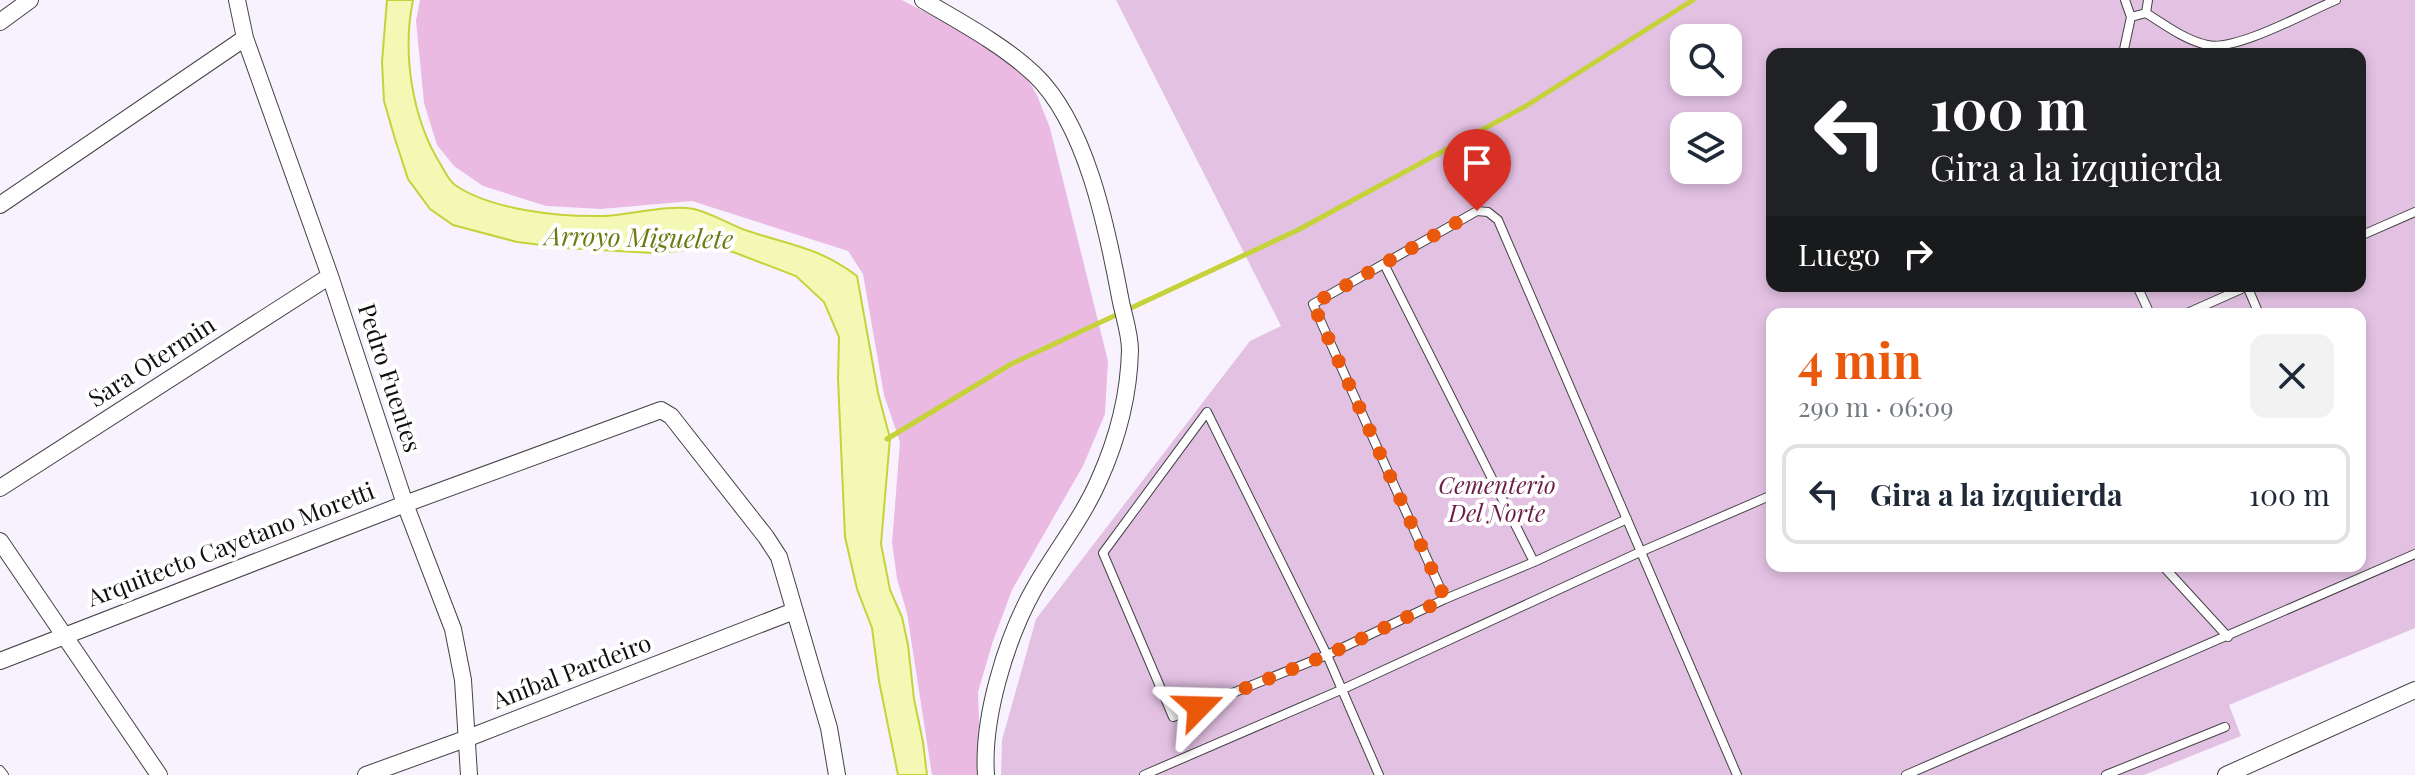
<!DOCTYPE html>
<html lang="es">
<head>
<meta charset="utf-8">
<style>
	:root { --surface:#fff; --page:#f2f2f3; --text:#1f2937; --muted:#747a83; --line:#e0e1e3; --accent:#ea580c }
	body { margin:0; font-family:"Playfair Display",serif; background:var(--page); color:var(--text); height:100vh; display:flex; flex-direction:column; font-size:30px; white-space:nowrap }
	* { box-sizing:border-box; margin:0 }
	p { font-size:26px; color:var(--muted) }
	.icon { flex:none; width:44px; height:44px; fill:none; stroke:currentColor; stroke-width:2; stroke-linecap:round; stroke-linejoin:round }
	.map { position:relative; flex:1; overflow:hidden }
	.panel { position:absolute; left:1766px; top:308px; width:600px; height:264px; display:flex; flex-direction:column; background:var(--surface); border-radius:16px; box-shadow:0 4px 12px #0003 }
	.panel>* { flex:none }
	.banner { position:absolute; left:1766px; top:48px; width:600px; height:244px; border-radius:16px; box-shadow:0 4px 12px #0003; background:#202124; color:#fff; overflow:hidden }
	.controls { position:absolute; left:1670px; top:24px; display:grid; gap:16px }
	.controls a { display:grid; place-items:center; width:72px; height:72px; border-radius:16px; background:var(--surface); box-shadow:0 4px 12px #0003; font-size:40px }
	.pin { position:absolute; display:grid; place-items:center; width:68px; height:68px; color:#fff; margin:-82px -34px; border-radius:50% 50% 50% 0; rotate:-45deg; box-shadow:0 0 8px #0007 }
	.pin .icon { rotate:45deg }
	.me { position:absolute; width:88px; margin:-44px; rotate:68deg; stroke-linejoin:round; filter:drop-shadow(0 0 6px #0008) }
	.turn { display:flex; align-items:center; gap:28px; height:168px; padding:0 32px; font-size:36px }
	.turn .icon { width:104px; height:104px; stroke-width:2.5 }
	.turn b { display:block; font-size:56px; line-height:68px }
	.then { display:flex; align-items:center; height:76px; padding:0 32px; background:#0003; gap:16px; font-size:30px }
	.round { display:grid; place-items:center; flex:none; width:84px; height:84px; border-radius:16px; background:var(--page) }
	.head { display:flex; align-items:center; justify-content:space-between; height:136px; padding:0 32px }
	h1 { font-size:48px; font-weight:700; line-height:60px; color:var(--accent) }
	ul { padding:0; list-style:none }
	li { display:flex; align-items:center; gap:24px; height:100px; margin:0 16px 12px; padding:0 16px; border:4px solid var(--line); border-radius:16px }
	li div { flex:1 }
	li b { display:block; font-size:30px }
	li em { font-style:normal }
	.map>svg:first-child { display:block }
</style>
</head>
<body>
<div class="map">
<svg width="2415" height="775" viewBox="0 0 2415 775">
	<rect width="100%" height="100%" fill="#f8f2ff"/>
	<path fill="#ebbae3" d="M420 0H902L1016 60 1037 95 1050 128 1108 361 1105 414 1083 466 1012 590 993 641 978 692 981 775H932L907 613 897 579 892 543 900 442 884 395 863 274 848 251 692 201 601 209 546 206 483 186 454 166 437 145 424 103 416 21Z"/>
	<path fill="#e3c1e3" fill-rule="evenodd" d="M1116 0H2415V628L2229 705 2241 736 2144 775H1001L1002 740 1036 619 1250 341 1281 326ZM1684 38H1728V82H1684ZM1772 54H2360V286H1772ZM1684 126H1728V170H1684ZM1772 314H2360V566H1772Z"/>
	<path fill="#f4f8b5" stroke="#c5d23a" stroke-width="2" d="M387 0H413C402 53 412 119 441 165 445 172 449 181 455 185 491 210 560 217 603 216 629 215 669 204 694 209 711 213 729 224 745 230 789 245 819 247 857 276L878 393 890 438 881 544 890 590 902 617 908 645 914 699 923 742 927 775H898L879 681 872 628 857 589 845 537 838 379 839 337 824 302 796 276 733 252 713 248 653 253 566 248 517 242 453 225 430 209 408 179 395 139 384 101 382 62Z"/>
	<g fill="none" stroke-linecap="round" stroke-linejoin="round">
		<path stroke="#c5d23a" stroke-width="5" d="M887 439 1011 364 1298 230 1526 106 1693 0"/>
		<defs>
			<path id="lane" d="M2146 13 2148 0
				M2131 17 2146 13C2165 25 2185 40 2207 45 2235 52 2307 12 2336 0
				M2123 54 2131 17 2125 0
				M2360 236 2415 212
				M1384 264 1534 562
				M2137 286 2150 314
				M2247 286 2259 314
				M2185 314 2248 286
				M2163 566 2228 637
				M1445 599 1313 304 1477 211 1488 212 1498 220 1737 775
				M0 770 4 775
				M1144 775 1343 689 1640 552 1772 495
				M1379 775 1327 655 1207 412 1103 553 1173 717 1327 655 1445 599 1534 562 1627 519
				M1906 775 2415 554
				M2106 775 2225 727"/>
			<path id="street" d="M237 0 245 38 330 276 405 504 453 629 463 680 469 775
				M923 0C960 22 1002 44 1034 74 1086 123 1107 228 1120 297 1123 314 1130 333 1130 350 1129 394 1117 440 1099 480 1082 519 1055 552 1034 589 1006 639 982 718 986 775
				M0 22 30 0
				M0 205 245 38
				M0 488 330 276
				M0 541 159 775
				M0 661 405 504 661 410 671 416 766 537 779 557 829 728 837 775
				M366 775 468 738 794 611
				M2226 775 2415 690"/>
		</defs>
		<use href="#lane" stroke="#434343" stroke-width="10"/>
		<use href="#street" stroke="#434343" stroke-width="18"/>
		<use href="#lane" stroke="#fff" stroke-width="8"/>
		<use href="#street" stroke="#fff" stroke-width="16"/>
	</g>
	<g fill="none" stroke-linecap="round" stroke-linejoin="round">
		<path stroke="#ea580c" stroke-width="14" stroke-dasharray="0 25.2" d="M1199 707 1327 655 1445 599 1313 304 1477 211"/>
	</g>
	<g text-anchor="middle" stroke-width="8" stroke-linejoin="round" paint-order="stroke">
		<g font-size="24" fill="#101010" stroke="#fff">
			<text transform="translate(152 362) rotate(-33)" y="8">Sara Otermin</text>
			<text transform="translate(389 378) rotate(72)" y="8">Pedro Fuentes</text>
			<text transform="translate(231 545) rotate(-21)" y="8">Arquitecto Cayetano Moretti</text>
			<text transform="translate(572 672) rotate(-21)" y="8">Aníbal Pardeiro</text>
		</g>
		<g font-size="24" font-style="italic" fill="#6b1d46" stroke="#fff">
			<text x="1497" y="494">Cementerio<tspan x="1497" dy="28">Del Norte</tspan></text>
		</g>
		<g font-size="26" font-style="italic" fill="#6d7a12" stroke="#fff">
			<text transform="translate(639 238) rotate(1)" y="9">Arroyo Miguelete</text>
		</g>
	</g>
</svg>
<div class="controls">
<a><svg class="icon" aria-label="search" viewBox="0 0 24 24"><circle cx="10" cy="10" r="6"/><path d="M15 15l6 6"/></svg></a>
<a><svg class="icon" aria-label="layers" viewBox="0 0 24 24"><path d="M12 4l9 5-9 5-9-5zM3 14l9 5 9-5"/></svg></a>
</div>
<div class="pin" style="left:1477px;top:211px;background:#d93025"><svg class="icon" aria-label="arrive" viewBox="0 0 24 24"><path d="M6 21V4h12l-3 4 3 4H6"/></svg></div>
<svg class="me" style="left:1199px;top:707px" viewBox="-20 -20 40 40"><path d="M0-17L14 15 0 8-14 15z" fill="#ea580c" stroke="#fff" stroke-width="4"/></svg>
<div class="banner">
<div class="turn"><svg class="icon" aria-label="left" viewBox="0 0 24 24"><path d="M17 20v-9H6M10 6l-5 5 5 5"/></svg><div><b>100 m</b>Gira a la izquierda</div></div>
<div class="then">Luego<svg class="icon" aria-label="right" viewBox="0 0 24 24"><path d="M7 20v-9h11M14 6l5 5-5 5"/></svg></div>
</div>
<section class="panel">
<div class="head"><div><h1>4 min</h1><p>290 m · 06:09</p></div><a class="round"><svg class="icon" aria-label="close" viewBox="0 0 24 24"><path d="M6 6l12 12M18 6L6 18"/></svg></a></div>
<ul>
<li><svg class="icon" aria-label="left" viewBox="0 0 24 24"><path d="M17 20v-9H6M10 6l-5 5 5 5"/></svg><div><b>Gira a la izquierda</b></div><em>100 m</em></li>
</ul>
</section>
</div>
</body>
</html>
